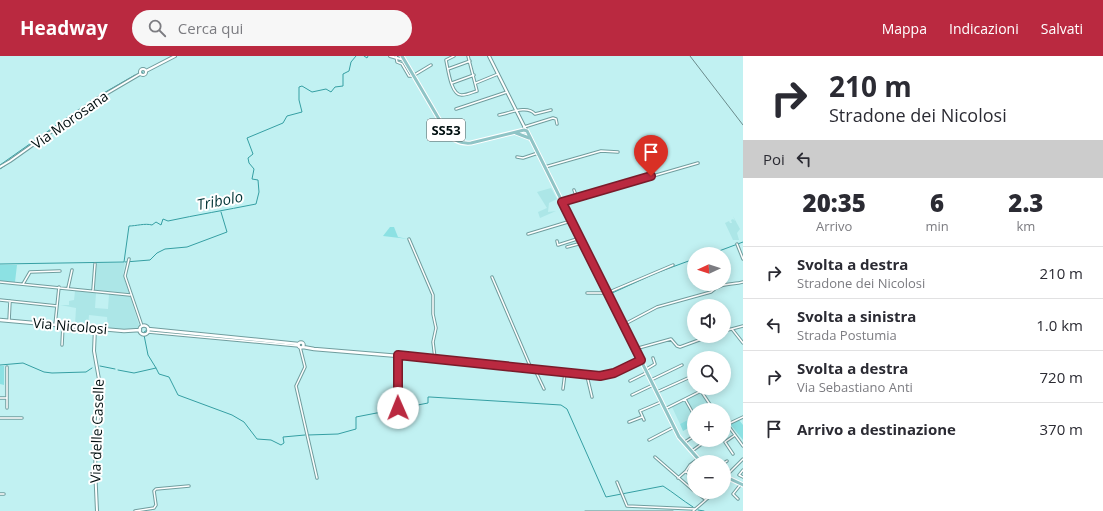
<!DOCTYPE html>
<html lang="it">
<head>
<meta charset="utf-8">
<style>
	:root { --surface:#fff; --page:#f7f7f7; --text:#2b2b33; --muted:#7c7c81; --line:#e1e1e2; --accent:#ba2940 }
	body { margin:0; font-family:"Open Sans",sans-serif; background:var(--page); color:var(--text); height:100vh; display:flex; flex-direction:column; font-size:15px; white-space:nowrap }
	* { box-sizing:border-box; margin:0 }
	p { font-size:13px; color:var(--muted) }
	.icon { flex:none; width:22px; height:22px; fill:none; stroke:currentColor; stroke-width:2; stroke-linecap:round; stroke-linejoin:round }
	.map { position:relative; flex:1; overflow:hidden }
	.panel { display:flex; flex-direction:column; background:var(--surface); width:360px }
	.panel>* { flex:none }
	.hud { background:#fff; color:var(--text); overflow:hidden }
	.needle { width:26px; rotate:267deg }
	.buttons { position:absolute; left:687px; top:191px; display:grid; gap:8px }
	.buttons a { display:grid; place-items:center; width:44px; height:44px; border-radius:50%; background:var(--surface); box-shadow:0 2px 10px #0003; font-size:20px }
	.pin { position:absolute; display:grid; place-items:center; width:34px; height:34px; color:#fff; margin:-41px -17px; border-radius:50% 50% 50% 0; rotate:-45deg; box-shadow:0 0 4px #0007 }
	.pin .icon { rotate:45deg }
	.me { position:absolute; width:44px; margin:-22px; rotate:359deg; stroke-linejoin:round; filter:drop-shadow(0 0 3px #0008) }
	.turn { display:flex; align-items:center; gap:14px; height:84px; padding:0 20px; font-size:18px }
	.turn .icon { width:52px; height:52px; stroke-width:2.5 }
	.turn b { display:block; font-size:28px; line-height:34px }
	.then { display:flex; align-items:center; height:38px; padding:0 20px; background:#0003; gap:8px; font-size:15px }
	.eta { display:flex; justify-content:space-evenly; align-items:center; height:68px; text-align:center }
	.eta b { font-size:24px; font-weight:800; line-height:28px }
	ul { padding:0; list-style:none }
	li { display:flex; align-items:center; gap:12px; height:52px; padding:0 20px; border-top:1px solid var(--line) }
	li div { flex:1 }
	li b { display:block; font-size:15px }
	li em { font-style:normal }
	header { display:flex; align-items:center; gap:24px; box-sizing:border-box; height:56px; padding:0 20px; background:var(--accent); color:#fff }
	header strong { font-size:19px }
	nav { display:flex; gap:22px; margin-inline-start:auto; font-size:14px }
	.search { width:280px; height:36px; background:var(--page); display:flex; align-items:center; gap:10px; box-sizing:border-box; padding:0 14px; border-radius:22px; color:var(--muted); font-size:15px }
	main { display:flex; flex:1; min-height:0 }
	.map>svg:first-child { display:block }
</style>
</head>
<body>
<header>
<strong>Headway</strong>
<div class="search"><svg class="icon" aria-label="search" viewBox="0 0 24 24"><circle cx="10" cy="10" r="6"/><path d="M15 15l6 6"/></svg>Cerca qui</div>
<nav><a>Mappa</a><a>Indicazioni</a><a>Salvati</a></nav>
</header>
<main>
<div class="map">
<svg width="743" height="455" viewBox="0 0 743 455">
	<rect width="100%" height="100%" fill="#c1f1f2"/>
	<path fill="#ace6e7" d="M551 132 557 143 549 147 548 156 556 155 540 162 538 156 547 152 537 136Z
		M733 160 740 173 737 177 739 184H733L725 167 729 165 730 167H732L731 164 733 163 735 165Z
		M96 207H125L123 218 129 237 95 234Z
		M75 235 96 237 95 252 108 253 109 238 130 240 140 273 133 274 108 272 107 261 89 259 88 270 75 269 76 252 60 249H69V245L74 244Z
		M698 336 700 337 713 354H694V357L687 343Z
		M684 344 693 361 680 368 672 351Z"/>
	<path fill="#8ce1e3" d="M390 171H394L398 181 408 183 383 180Z
		M0 209H17L15 226 0 225Z
		M0 310H4V329L0 328Z
		M693 361 694 369 683 375 680 368Z
		M739 364 743 369V384L730 368Z"/>
	<g fill="none" stroke-linecap="round" stroke-linejoin="round">
		<path stroke="#359fa3" stroke-width="1" d="M364 0 367 2 368 0
			M141 17 143 16
			M0 109 95 42 135 19
			M0 113 94 47
			M711 198 743 186
			M125 206 150 204 157 197 165 193 187 191 227 176 221 156
			M0 208 124 206 129 170C136 170 145 167 152 169L156 166 161 169 163 163 168 165C196 159 226 154 256 148L259 136 258 124 252 123 254 113 249 107 248 102 253 98 247 82 283 67 287 60 302 56 299 44V31L302 30 312 36 326 33 331 36 335 31 343 30V18L349 15 351 6 356 0
			M610 238 656 217 694 203
			M607 239 627 279
			M144 277 145 275H149
			M180 278 201 280
			M634 294 639 304
			M0 309 23 307 44 316 52 317 86 316 92 312
			M100 310 115 313
			M533 311 588 317
			M156 312 159 318 169 321 178 339 232 359 244 366 257 383 271 384 281 389 284 387 283 381 305 379
			M118 314 134 317 156 312 148 299 144 279
			M610 317 619 313
			M308 379 338 378 356 373V361L428 347V341H430L561 349 567 353 606 441 663 430C674 437 682 444 693 451
			M698 454 704 455"/>
		<defs>
			<path id="minor" d="M396 0 397 6 402 8 409 20H412
				M454 0 446 4C448 13 451 40 462 39 467 39 473 36 477 35L468 0
				M448 13 470 5
				M416 18 431 9
				M452 27 474 19
				M476 27 498 18
				M456 53 507 36
				M499 59C510 57 527 49 535 58L551 54
				M524 71 553 62 556 63 557 68
				M517 101 523 102 538 97
				M545 111 601 95 618 96
				M574 134 577 142
				M563 146 698 107
				M528 178 571 165
				M409 183 433 239V258L436 272 433 286 435 302
				M557 185 558 189 580 182
				M737 188 743 203
				M567 191 582 187
				M129 203 125 220 142 270
				M492 221 531 312
				M0 226 130 239
				M23 228 30 216 60 215
				M68 232 72 214
				M93 234 95 208
				M587 237H607L673 209
				M0 244 57 250
				M9 265 10 245
				M55 269 59 231
				M623 269 657 251 711 236C719 227 732 229 743 226
				M732 273 743 287
				M724 275 743 270
				M148 276 299 290
				M62 289 63 269
				M300 291 305 311 296 330 317 422
				M635 293 671 283 677 290 680 291 710 280
				M398 299V352
				M7 311V352
				M535 314 544 333
				M645 314 655 308 653 302
				M587 320 592 341
				M651 324 682 309
				M630 325 646 317
				M563 333 565 317
				M657 336 688 322
				M632 339 653 329
				M0 342H7
				M685 343 694 359
				M665 353 701 335 713 353
				M0 362H22
				M644 364 640 355 661 346
				M629 366 642 361
				M727 368 743 390
				M724 370 743 361
				M649 384 674 371
				M685 386 694 380
				M692 395 707 384
				M733 398 725 386 735 379
				M655 401 694 435
				M724 407 727 405
				M743 414 739 419 743 421
				M726 420 743 403
				M678 422 686 415
				M694 424 686 415 690 409 698 403
				M617 426 627 450 695 453
				M724 427 728 422
				M696 436 705 443
				M0 438H4
				M738 443 733 438 741 428
				M135 455 154 452 156 449 154 435 156 433 189 430
				M693 455 715 436"/>
			<path id="tertiary" d="M390 0 404 4
				M489 0 526 74
				M140 16a3 3 0 1 1 6 0a3 3 0 1 1-6 0Z
				M146 15 175 0
				M0 111 10 105 99 42 140 18
				M95 272 94 295 100 329 95 411 97 455"/>
			<path id="secondary" d="M0 264 124 275 140 274
				M139.5 274a4.5 4.5 0 1 1 9 0a4.5 4.5 0 1 1-9 0Z
				M148 273 298 288
				M298.5 289a2.5 2.5 0 1 1 5 0a2.5 2.5 0 1 1-5 0Z
				M303 291 314 293 435 303 600 320 614 317 641 304"/>
			<path id="primary" d="M402 0 446 75C452 84 460 88 471 87L524 74 527 75 679 381 701 406
				M516 77 529 82
				M724 420 743 429"/>
		</defs>
		<use href="#minor" stroke="#709d9e" stroke-width="3.5"/>
		<use href="#tertiary" stroke="#709d9e" stroke-width="4"/>
		<use href="#secondary" stroke="#709d9e" stroke-width="4.5"/>
		<use href="#primary" stroke="#fff" stroke-width="5"/>
		<use href="#minor" stroke="#fff" stroke-width="1.5"/>
		<use href="#tertiary" stroke="#fff" stroke-width="2"/>
		<use href="#secondary" stroke="#fff" stroke-width="2.5"/>
		<use href="#primary" stroke="#8fc4c6" stroke-width="3"/>
		<path stroke="#6a8a8b" stroke-width="1" d="M690 0 743 69
			M585 455H673"/>
	</g>
	<g fill="none" stroke-linecap="round" stroke-linejoin="round">
		<defs>
			<path id="route" d="M398 352V299L600 320 614 317 641 304 562 146 651 120"/>
		</defs>
		<use href="#route" stroke="#791b2a" stroke-width="10"/>
		<use href="#route" stroke="#ba2940" stroke-width="7"/>
	</g>
	<g text-anchor="middle" stroke-width="4" stroke-linejoin="round" paint-order="stroke">
		<rect fill="#fff" stroke="#4d5758" stroke-width="1" x="427" y="63" width="38" height="22" rx="3"/>
		<g font-size="13" font-weight="bold" fill="#010f10">
			<text x="446" y="79">SS53</text>
		</g>
		<g font-size="14" fill="#010f10" stroke="#fff">
			<text transform="translate(70 64) rotate(-35)" y="5">Via Morosana</text>
			<text transform="translate(70 270) rotate(5)" y="5">Via Nicolosi</text>
			<text transform="translate(97 375) rotate(-88)" y="5">Via delle Caselle</text>
		</g>
		<g font-size="15" font-style="italic" fill="#023537" stroke="#fff">
			<text transform="translate(220 145) rotate(-11)" y="5">Tribolo</text>
		</g>
	</g>
</svg>
<div class="buttons">
<a><svg class="needle" viewBox="-14 -14 28 28"><path d="M0-13l5 13h-10z" fill="#e53935"/><path d="M0 13l5-13h-10z" fill="#7c7c81"/></svg></a>
<a><svg class="icon" aria-label="sound" viewBox="0 0 24 24"><path d="M4 9h4l5-4v14l-5-4H4zM17 9q2 3 0 6"/></svg></a>
<a><svg class="icon" aria-label="search" viewBox="0 0 24 24"><circle cx="10" cy="10" r="6"/><path d="M15 15l6 6"/></svg></a>
<a>+</a>
<a>−</a>
</div>
<div class="pin" style="left:651px;top:120px;background:#d93025"><svg class="icon" aria-label="arrive" viewBox="0 0 24 24"><path d="M6 21V4h12l-3 4 3 4H6"/></svg></div>
<svg class="me" style="left:398px;top:352px" viewBox="-20 -20 40 40"><circle r="19" fill="#fff"/><path d="M0-13L10 11 0 6-10 11z" fill="#ba2940"/></svg>
</div>
<section class="panel">
<div class="hud">
<div class="turn"><svg class="icon" aria-label="right" viewBox="0 0 24 24"><path d="M7 20v-9h11M14 6l5 5-5 5"/></svg><div><b>210 m</b>Stradone dei Nicolosi</div></div>
<div class="then">Poi<svg class="icon" aria-label="left" viewBox="0 0 24 24"><path d="M17 20v-9H6M10 6l-5 5 5 5"/></svg></div>
</div>
<div class="eta">
<div><b>20:35</b><p>Arrivo</p></div>
<div><b>6</b><p>min</p></div>
<div><b>2.3</b><p>km</p></div>
</div>
<ul>
<li><svg class="icon" aria-label="right" viewBox="0 0 24 24"><path d="M7 20v-9h11M14 6l5 5-5 5"/></svg><div><b>Svolta a destra</b><p>Stradone dei Nicolosi</p></div><em>210 m</em></li>
<li><svg class="icon" aria-label="left" viewBox="0 0 24 24"><path d="M17 20v-9H6M10 6l-5 5 5 5"/></svg><div><b>Svolta a sinistra</b><p>Strada Postumia</p></div><em>1.0 km</em></li>
<li><svg class="icon" aria-label="right" viewBox="0 0 24 24"><path d="M7 20v-9h11M14 6l5 5-5 5"/></svg><div><b>Svolta a destra</b><p>Via Sebastiano Anti</p></div><em>720 m</em></li>
<li><svg class="icon" aria-label="arrive" viewBox="0 0 24 24"><path d="M6 21V4h12l-3 4 3 4H6"/></svg><div><b>Arrivo a destinazione</b></div><em>370 m</em></li>
</ul>
</section>
</main>
</body>
</html>
